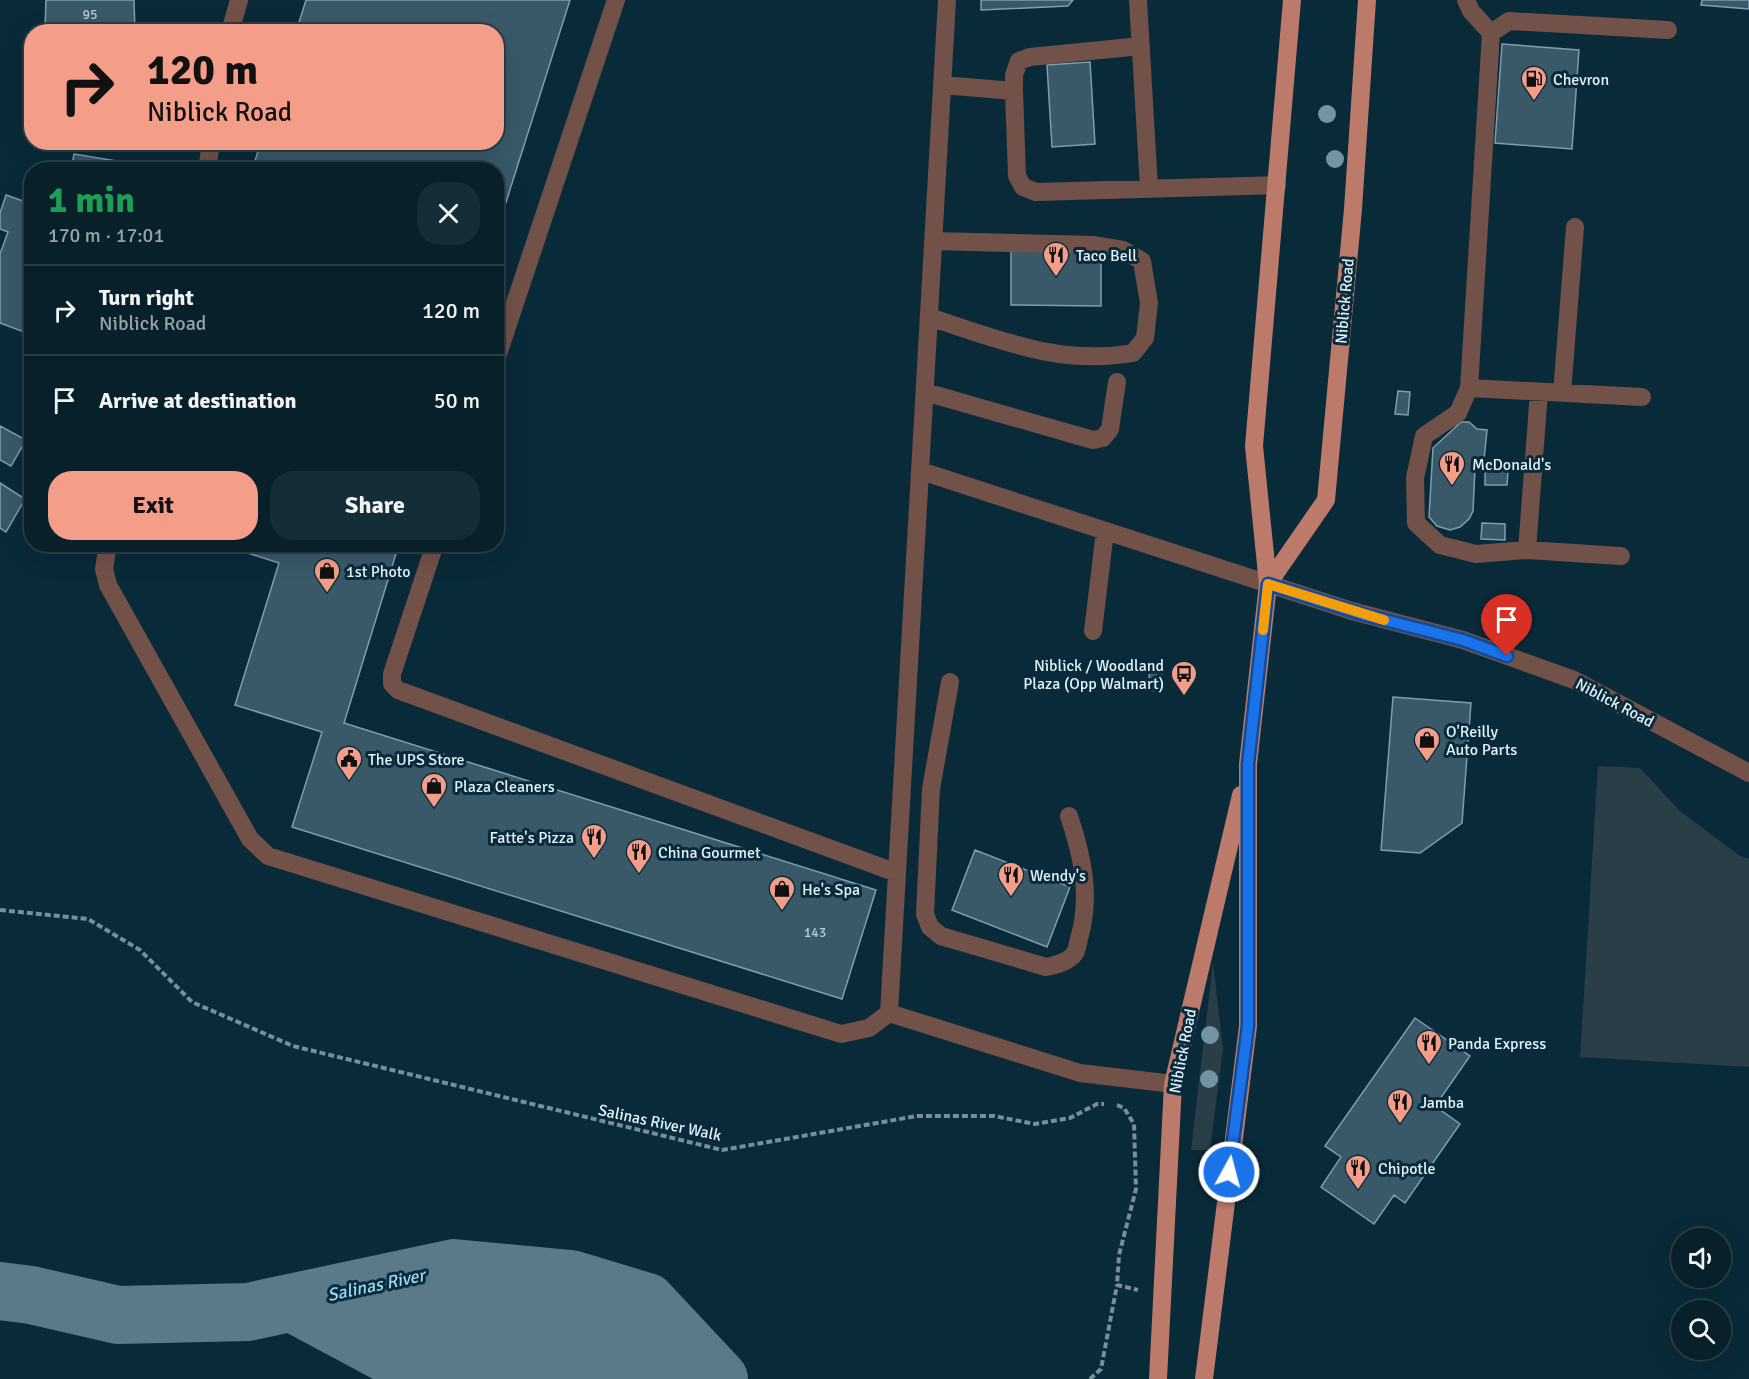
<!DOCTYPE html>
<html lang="en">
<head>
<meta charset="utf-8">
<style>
	:root { --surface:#07202a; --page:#152d36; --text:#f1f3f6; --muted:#98a3a8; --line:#283e47; --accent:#f49e89 }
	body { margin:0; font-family:Signika,sans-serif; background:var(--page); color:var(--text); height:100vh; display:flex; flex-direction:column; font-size:22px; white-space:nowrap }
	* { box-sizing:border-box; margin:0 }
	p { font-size:20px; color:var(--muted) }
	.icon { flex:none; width:33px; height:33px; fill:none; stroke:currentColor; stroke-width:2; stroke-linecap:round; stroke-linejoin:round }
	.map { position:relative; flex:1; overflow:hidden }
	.sheet { position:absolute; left:24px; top:162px; width:480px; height:390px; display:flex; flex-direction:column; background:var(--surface); border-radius:24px; box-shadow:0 6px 24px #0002,0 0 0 2px var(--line) }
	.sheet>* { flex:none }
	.hud { position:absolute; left:24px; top:24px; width:480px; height:126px; border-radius:24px; box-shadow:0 6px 24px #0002,0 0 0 2px var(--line); background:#f49e89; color:#111; overflow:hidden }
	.tools { position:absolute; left:1671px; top:1228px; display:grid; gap:12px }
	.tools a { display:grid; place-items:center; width:60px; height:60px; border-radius:50%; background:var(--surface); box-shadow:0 6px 24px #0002,0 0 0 2px var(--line); font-size:30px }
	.pin { position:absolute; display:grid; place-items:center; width:51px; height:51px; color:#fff; margin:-62px -26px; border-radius:50% 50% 50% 0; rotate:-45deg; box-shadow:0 0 6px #0007 }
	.pin .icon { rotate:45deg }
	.me { position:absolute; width:66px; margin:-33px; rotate:7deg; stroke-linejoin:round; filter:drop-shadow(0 0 4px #0008) }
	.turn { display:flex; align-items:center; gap:21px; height:126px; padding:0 24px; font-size:27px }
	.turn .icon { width:78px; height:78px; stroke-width:2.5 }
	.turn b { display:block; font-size:42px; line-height:51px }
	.round { display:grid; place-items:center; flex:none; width:63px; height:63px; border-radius:24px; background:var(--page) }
	.head { display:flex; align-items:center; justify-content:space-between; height:102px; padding:0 24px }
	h1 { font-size:36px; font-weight:700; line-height:45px; color:#1e9e55 }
	.cta { display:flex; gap:12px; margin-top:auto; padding:12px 24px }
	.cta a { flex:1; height:69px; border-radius:24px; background:var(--accent); color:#111; font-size:24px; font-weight:700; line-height:69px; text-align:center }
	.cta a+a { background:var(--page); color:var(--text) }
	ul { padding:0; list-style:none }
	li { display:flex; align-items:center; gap:18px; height:90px; padding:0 24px; border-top:2px solid var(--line) }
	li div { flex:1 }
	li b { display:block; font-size:22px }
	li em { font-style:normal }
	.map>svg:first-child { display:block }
</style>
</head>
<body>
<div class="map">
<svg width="1749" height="1379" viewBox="0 0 1749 1379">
	<rect width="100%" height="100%" fill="#092a38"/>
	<path fill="#2a3e48" d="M1598 766 1640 768 1680 811 1740 856 1749 859V1067L1580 1057Z
		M1213 962 1223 1049 1210 1150H1191Z"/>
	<path fill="#5b7a89" d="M454 1268 571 1279 647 1302 719 1379H373L248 1312Z"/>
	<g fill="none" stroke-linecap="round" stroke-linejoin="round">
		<path stroke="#5b7a89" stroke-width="58" d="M0 1291 31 1295 118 1315 248 1312 454 1268 571 1279 647 1302 719 1379"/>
	</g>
	<path fill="#395969" stroke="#7c9eaf" stroke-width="1.5" d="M46 0H134L135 32H33L34 28H45Z
		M306 0H570L496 234V170H252L261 142H496V32H296Z
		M981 0H1073L1068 6 981 10Z
		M1702 0H1749V9L1701 5Z
		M263 24 286 32H261Z
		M1502 44 1579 50 1572 149 1495 143Z
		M1090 62 1095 144 1052 147 1047 65Z
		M31 77H32V108L28 107Z
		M74 154 136 164 135 170H71Z
		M6 195 32 204V335L0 323V254L8 232 0 229V213Z
		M1011 250 1101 251V306L1011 305Z
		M1398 391 1410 392 1408 415 1395 414Z
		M1461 422H1469L1477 429 1487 430 1484 460H1480V468H1475L1473 511 1469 519 1460 527 1450 530 1437 526 1429 517 1433 448Z
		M0 426 26 440 11 466 0 460Z
		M1485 470 1508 471 1507 485H1485Z
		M0 483 25 499 6 532 0 528Z
		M1482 523 1505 524V540L1481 539Z
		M219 544H399L344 723 876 890 842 999 292 827 322 732 235 705 279 563Z
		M1150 668 1162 670 1160 691 1148 690Z
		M1393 697 1471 703 1462 823 1420 853 1381 850Z
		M975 850 1070 887 1047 947 952 910Z
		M1415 1018 1470 1056 1435 1106 1460 1124 1405 1203 1394 1195 1374 1224 1321 1187 1341 1157 1325 1146Z"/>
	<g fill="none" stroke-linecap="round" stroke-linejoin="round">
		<path stroke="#758f9b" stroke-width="4" stroke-dasharray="6 3" stroke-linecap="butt" d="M0 910 88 919 140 950 192 1002 293 1046 722 1150 917 1116H994L1035 1124 1070 1118 1097 1104H1104
			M1117 1105 1124 1108 1134 1124 1136 1189 1119 1255 1117 1285 1138 1290
			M1090 1379 1101 1369 1117 1285"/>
		<path stroke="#725149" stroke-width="18" d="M947 0 889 1013 1080 1073 1173 1084
			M1138 0 1149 188
			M1466 0 1471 11 1491 33
			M230 32 239 0
			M942 85 1014 91 1017 176 1023 187 1036 192 1277 185
			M1014 91V75L1019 61 1030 57 1141 46
			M207 170 211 142
			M929 317C998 339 1059 366 1133 353L1145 338 1149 303 1142 261 1123 250 1093 245 933 241
			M496 360 616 0
			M1469 388 1458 413 1424 436 1415 478 1416 523 1440 545 1476 554 1527 550
			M925 392 1093 440 1103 438 1110 429 1117 382
			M1539 392 1527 550 1621 556
			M1562 393 1575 227
			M1642 397 1469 388 1491 33 1509 21 1668 30
			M921 471 1352 611 1463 640 1574 680 1749 773
			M108 544 104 569 108 585 250 839 268 856 841 1034 869 1028 889 1013
			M435 544 392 674V684L398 690 897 873
			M1093 631 1105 531
			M950 682 931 789 925 914 930 927 941 936 1046 967C1056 965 1069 962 1075 953 1078 948 1078 940 1080 935 1091 894 1082 855 1069 816"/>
		<path stroke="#bc7a6a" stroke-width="18" d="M1268 584 1326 500 1353 209 1367 0
			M1158 1379 1173 1084 1241 795
			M1204 1379 1248 1026V764L1268 584 1254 446 1292 0"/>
	</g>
	<g fill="#7294a4">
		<circle cx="1327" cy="114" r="9"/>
		<circle cx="1335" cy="159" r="9"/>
		<circle cx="1210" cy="1035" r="9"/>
		<circle cx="1209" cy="1079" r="9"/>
	</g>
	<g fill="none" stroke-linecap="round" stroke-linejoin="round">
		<defs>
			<path id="route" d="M1229 1172 1248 1026V764L1268 584 1365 615 1463 640 1507 656"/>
		</defs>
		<use href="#route" stroke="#114b97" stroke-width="15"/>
		<use href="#route" stroke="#1a73e8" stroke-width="10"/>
		<path stroke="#f59e0b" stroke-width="10" d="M1263 630 1268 584 1384 620"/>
	</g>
	<defs>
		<symbol id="fuel-pin" viewBox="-11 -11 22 30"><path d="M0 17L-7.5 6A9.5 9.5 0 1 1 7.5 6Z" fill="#f49e89" stroke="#092a38"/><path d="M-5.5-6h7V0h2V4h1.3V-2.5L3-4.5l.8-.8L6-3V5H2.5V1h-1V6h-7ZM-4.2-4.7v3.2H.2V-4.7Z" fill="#111"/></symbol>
		<symbol id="restaurant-pin" viewBox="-11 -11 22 30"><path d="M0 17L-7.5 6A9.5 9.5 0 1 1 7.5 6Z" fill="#f49e89" stroke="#092a38"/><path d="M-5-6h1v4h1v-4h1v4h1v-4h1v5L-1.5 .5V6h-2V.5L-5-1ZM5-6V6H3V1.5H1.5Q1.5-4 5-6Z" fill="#111"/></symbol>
		<symbol id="shop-pin" viewBox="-11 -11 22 30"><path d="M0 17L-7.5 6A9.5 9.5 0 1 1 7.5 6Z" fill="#f49e89" stroke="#092a38"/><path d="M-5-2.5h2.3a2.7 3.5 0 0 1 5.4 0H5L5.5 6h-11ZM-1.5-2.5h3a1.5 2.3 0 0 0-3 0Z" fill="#111"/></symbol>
		<symbol id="bus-pin" viewBox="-11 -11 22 30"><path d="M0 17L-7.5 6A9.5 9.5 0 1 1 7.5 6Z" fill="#f49e89" stroke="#092a38"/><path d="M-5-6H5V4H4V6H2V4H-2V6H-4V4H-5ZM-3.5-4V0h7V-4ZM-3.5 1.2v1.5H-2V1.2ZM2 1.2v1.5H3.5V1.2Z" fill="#111"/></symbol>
		<symbol id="civic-pin" viewBox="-11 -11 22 30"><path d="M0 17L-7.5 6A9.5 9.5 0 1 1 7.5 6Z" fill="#f49e89" stroke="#092a38"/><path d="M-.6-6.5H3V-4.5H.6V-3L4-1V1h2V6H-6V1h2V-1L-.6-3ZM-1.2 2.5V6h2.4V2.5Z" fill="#111"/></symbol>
	</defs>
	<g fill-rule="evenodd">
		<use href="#fuel-pin" x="1519" y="64" width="30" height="40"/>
		<use href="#restaurant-pin" x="1041" y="240" width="30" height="40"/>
		<use href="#restaurant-pin" x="1437" y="449" width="30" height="40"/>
		<use href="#shop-pin" x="312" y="556" width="30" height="40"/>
		<use href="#bus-pin" x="1169" y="659" width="30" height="40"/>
		<use href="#shop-pin" x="1412" y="725" width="30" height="40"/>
		<use href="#civic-pin" x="334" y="744" width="30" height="40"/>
		<use href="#shop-pin" x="419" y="771" width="30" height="40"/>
		<use href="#restaurant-pin" x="579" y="822" width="30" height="40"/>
		<use href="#restaurant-pin" x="624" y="837" width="30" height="40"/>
		<use href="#restaurant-pin" x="996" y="860" width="30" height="40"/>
		<use href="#shop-pin" x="767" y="874" width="30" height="40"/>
		<use href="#restaurant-pin" x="1414" y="1028" width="30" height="40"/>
		<use href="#restaurant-pin" x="1385" y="1087" width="30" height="40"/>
		<use href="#restaurant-pin" x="1343" y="1153" width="30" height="40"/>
	</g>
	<g text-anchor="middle" stroke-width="6" stroke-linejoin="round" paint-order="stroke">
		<g font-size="14" fill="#b6ccd7">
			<text x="90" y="19">95</text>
			<text x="815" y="937">143</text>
		</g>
		<g font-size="16" fill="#e0f2fc" stroke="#092a38" text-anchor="start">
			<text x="1553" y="85">Chevron</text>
			<text x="1076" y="261">Taco Bell</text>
			<text x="1472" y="470">McDonald's</text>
			<text x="346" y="577">1st Photo</text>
			<text x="1164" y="671" text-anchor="end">Niblick / Woodland<tspan x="1164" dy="18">Plaza (Opp Walmart)</tspan></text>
			<text x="1446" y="737">O'Reilly<tspan x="1446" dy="18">Auto Parts</tspan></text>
			<text x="368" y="765">The UPS Store</text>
			<text x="454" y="792">Plaza Cleaners</text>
			<text x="574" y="843" text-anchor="end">Fatte's Pizza</text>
			<text x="658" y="858">China Gourmet</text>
			<text x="1030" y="881">Wendy's</text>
			<text x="802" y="895">He's Spa</text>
			<text x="1448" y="1049">Panda Express</text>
			<text x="1420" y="1108">Jamba</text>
			<text x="1378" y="1174">Chipotle</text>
		</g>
		<g font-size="16" fill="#e0f2fc" stroke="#092a38">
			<text transform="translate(1344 301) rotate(-85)" y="6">Niblick Road</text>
			<text transform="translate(1615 702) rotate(28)" y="6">Niblick Road</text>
			<text transform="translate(1182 1051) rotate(-79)" y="6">Niblick Road</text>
			<text transform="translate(660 1122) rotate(12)" y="6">Salinas River Walk</text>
		</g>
		<g font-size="18" font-style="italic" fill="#9dd7f5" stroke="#092a38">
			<text transform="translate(376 1285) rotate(-12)" y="6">Salinas River</text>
		</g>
	</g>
</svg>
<div class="tools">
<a><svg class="icon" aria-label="sound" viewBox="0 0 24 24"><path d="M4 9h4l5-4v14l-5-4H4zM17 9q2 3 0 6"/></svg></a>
<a><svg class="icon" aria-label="search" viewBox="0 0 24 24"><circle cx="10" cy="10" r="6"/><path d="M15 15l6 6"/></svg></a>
</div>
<div class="pin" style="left:1507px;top:656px;background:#d93025"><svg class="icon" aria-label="arrive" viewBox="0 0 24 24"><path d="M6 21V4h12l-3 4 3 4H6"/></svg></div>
<svg class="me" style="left:1229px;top:1172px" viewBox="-20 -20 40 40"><circle r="17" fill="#1a73e8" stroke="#fff" stroke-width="3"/><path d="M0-11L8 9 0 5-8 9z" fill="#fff"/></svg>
<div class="hud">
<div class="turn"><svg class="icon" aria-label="right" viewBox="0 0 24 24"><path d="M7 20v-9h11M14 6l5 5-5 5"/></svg><div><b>120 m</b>Niblick Road</div></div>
</div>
<section class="sheet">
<div class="head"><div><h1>1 min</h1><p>170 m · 17:01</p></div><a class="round"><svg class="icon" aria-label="close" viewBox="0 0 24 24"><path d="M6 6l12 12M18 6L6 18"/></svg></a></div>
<ul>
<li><svg class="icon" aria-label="right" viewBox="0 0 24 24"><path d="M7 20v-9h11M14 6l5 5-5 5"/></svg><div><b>Turn right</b><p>Niblick Road</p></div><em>120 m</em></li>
<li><svg class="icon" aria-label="arrive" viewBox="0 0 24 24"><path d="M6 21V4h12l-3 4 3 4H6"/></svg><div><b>Arrive at destination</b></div><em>50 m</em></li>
</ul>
<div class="cta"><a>Exit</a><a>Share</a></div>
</section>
</div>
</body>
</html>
